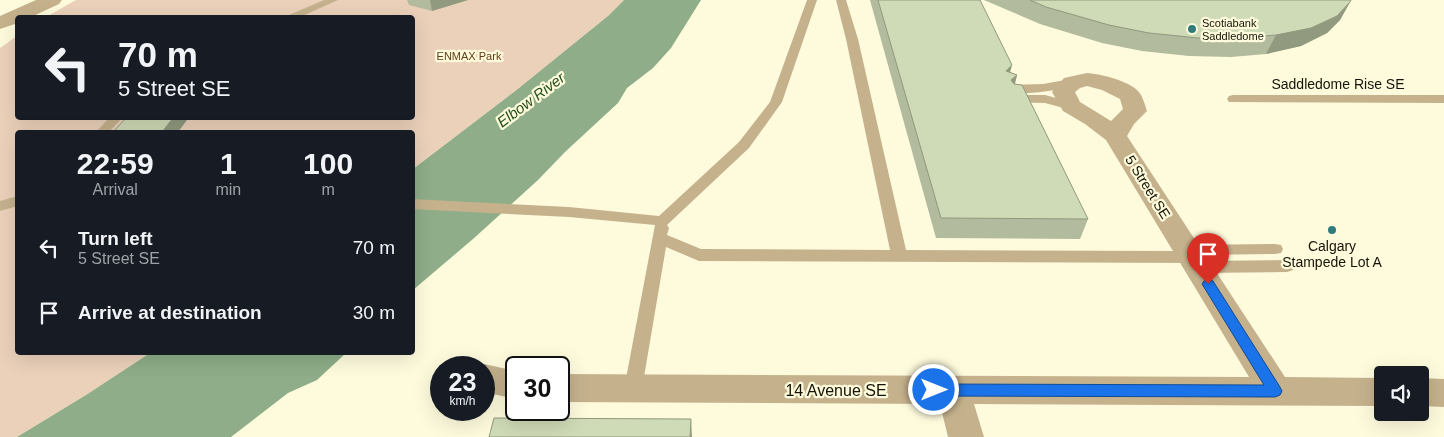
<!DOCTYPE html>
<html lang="en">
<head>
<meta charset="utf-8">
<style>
	:root { --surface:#171b24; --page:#20242c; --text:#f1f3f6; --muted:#9ea1a6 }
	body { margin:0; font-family:Helvetica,sans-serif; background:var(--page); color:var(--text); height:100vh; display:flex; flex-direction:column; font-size:19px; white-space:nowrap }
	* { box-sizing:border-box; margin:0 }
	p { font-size:16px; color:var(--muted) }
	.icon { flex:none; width:28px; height:28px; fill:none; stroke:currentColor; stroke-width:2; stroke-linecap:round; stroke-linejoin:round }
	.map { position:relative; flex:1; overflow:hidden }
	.details { position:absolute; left:15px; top:130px; width:400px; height:225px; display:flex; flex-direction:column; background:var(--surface); border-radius:5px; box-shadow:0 5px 20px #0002 }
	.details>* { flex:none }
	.top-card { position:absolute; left:15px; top:15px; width:400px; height:105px; border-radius:5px; box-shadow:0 5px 20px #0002; background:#171b24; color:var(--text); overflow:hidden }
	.tools { position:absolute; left:1374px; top:366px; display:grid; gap:10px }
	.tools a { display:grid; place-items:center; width:55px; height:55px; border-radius:5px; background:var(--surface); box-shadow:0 5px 20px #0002; font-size:25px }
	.speed { position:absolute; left:430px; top:356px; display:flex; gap:10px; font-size:25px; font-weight:700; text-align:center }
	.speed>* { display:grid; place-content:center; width:65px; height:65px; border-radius:50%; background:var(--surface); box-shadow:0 5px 20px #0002; line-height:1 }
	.speed small { font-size:12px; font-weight:400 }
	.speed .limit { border:2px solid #111; border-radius:8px; background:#fff; color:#111 }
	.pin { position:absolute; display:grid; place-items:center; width:42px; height:42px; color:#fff; margin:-51px -21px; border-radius:50% 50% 50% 0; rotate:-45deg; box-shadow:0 0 5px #0007 }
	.pin .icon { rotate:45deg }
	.me { position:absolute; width:55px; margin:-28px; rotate:90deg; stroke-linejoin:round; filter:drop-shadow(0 0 4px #0008) }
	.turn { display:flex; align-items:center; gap:18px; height:105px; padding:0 20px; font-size:22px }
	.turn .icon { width:65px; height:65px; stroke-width:2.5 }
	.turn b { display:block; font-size:35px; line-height:42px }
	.eta { display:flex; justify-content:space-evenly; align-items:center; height:85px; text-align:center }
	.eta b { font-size:30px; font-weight:800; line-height:35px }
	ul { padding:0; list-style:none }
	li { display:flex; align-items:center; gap:15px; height:65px; padding:0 20px }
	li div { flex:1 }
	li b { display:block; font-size:19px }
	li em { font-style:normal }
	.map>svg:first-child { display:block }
</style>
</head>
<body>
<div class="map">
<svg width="1444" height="437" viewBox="0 0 1444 437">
	<rect width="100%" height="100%" fill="#fefbdd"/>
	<path fill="#ebd1ba" d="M76 0H624L608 16 519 88 413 169 412 132H18V352L150 353 86 395 17 437H0V48L17 36 18 118H412V18L46 17Z"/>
	<path fill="#8ead88" d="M624 0H701L671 48 653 68 627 88 618 103 565 152 538 180 473 239 413 290V169L519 88 608 16Z
		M150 353V352L346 353 317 380 288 393 231 437H17L86 395Z"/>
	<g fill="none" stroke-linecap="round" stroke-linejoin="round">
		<path fill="#c5b28d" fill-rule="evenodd" d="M324 0H338L298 18H282Z
			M807 0H817L782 102 749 148 667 225 669 228 667 235 701 249 890 250 846 39 836 0H846L858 39 906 250 1180 251 1181 246 1187 245 1275 244 1281 245 1283 249 1281 253 1275 254 1199 255 1198 261 1192 263 699 261 666 247 642 389 640 394 633 397 626 394 624 389 655 225 569 217 412 209V199L569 207 659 216 739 142 770 102Z
			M1071 79 1075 80 1077 83 1075 86C1062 89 1012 99 1003 89L1009 85 1043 84Z
			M1014 95H1045L1075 103 1077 106 1071 110 1045 103 1010 102 1008 99Z
			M1233 95H1444V103L1229 102 1227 99 1229 96Z
			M109 118H122L109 132H96Z
			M18 196V206L0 211V201Z
			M1287 260 1293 262 1295 266 1293 270 1287 272 1198 273 1192 271 1190 267 1192 263 1198 261Z"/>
		<path fill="#c5b28d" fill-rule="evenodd" d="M36 0H62L59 4 29 18H18V23L0 29V16Z
			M1087 73C1101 74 1130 81 1139 92 1143 97 1145 105 1147 111L1134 124 1127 136 1285 377 1382 378V406L974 404 984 437H948L940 404 559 402V374L1249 377 1106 140 1085 124 1063 111 1052 92 1064 78ZM1087 86 1102 90 1120 99 1123 109 1111 121 1080 102 1075 92 1080 88Z
			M484 364 516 371V399L484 392V368H474Z
			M1420 378 1444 379V407L1420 406Z"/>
	</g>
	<path fill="#b2bb9d" d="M407 0H468L432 11 409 5Z
		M870 0H979L1010 72 1017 75 1015 84 1088 219 1080 239 936 238Z
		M984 0H1351L1340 20 1327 33 1301 46 1266 54 1231 57 1189 56 1142 51 1102 43 1040 24Z"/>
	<path fill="#91997f" d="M430 0H468L432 11Z
		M1350 2 1340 20 1327 33 1301 46 1266 54 1276 35Z
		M1012 65 1007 84 1006 71Z
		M1017 75 1012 94 1011 80Z
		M173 118H185L187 120 178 132H162Z
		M691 419 692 437H690Z"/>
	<path fill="#cfdab6" stroke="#91997f" d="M878 0H980L1012 65 1006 71 1017 75 1011 80 1014 84 1022 85 1088 219 941 218Z
		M1030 0H1351L1350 2 1337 16 1311 28 1276 35 1239 38H1198L1149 33 1109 25 1046 7Z
		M126 118H173L162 132H113Z
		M494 418 691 419 690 437H489Z"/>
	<path fill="#1a73e8" stroke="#114b97" d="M1208 279 1213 281 1280 387 1282 391 1280 395 1275 397 934 396 930 394 927 390 930 386 934 384 1264 385 1202 284 1204 281Z"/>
	<g fill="#317b7d" stroke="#fefbdd" stroke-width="2">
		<circle cx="1192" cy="29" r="5"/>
		<circle cx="1332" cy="230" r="5"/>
	</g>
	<g text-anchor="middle" stroke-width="4.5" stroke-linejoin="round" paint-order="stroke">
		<g font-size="11" fill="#151306" stroke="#fefbdd" text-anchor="start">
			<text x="1202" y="27">Scotiabank<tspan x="1202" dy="13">Saddledome</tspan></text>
		</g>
		<g font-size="11" fill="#613c15" stroke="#fefbdd">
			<text x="469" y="60">ENMAX Park</text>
		</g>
		<g font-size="14" fill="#151306" stroke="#fefbdd">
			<text x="1338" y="89">Saddledome Rise SE</text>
			<text transform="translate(1148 187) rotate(58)" y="5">5 Street SE</text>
		</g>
		<g font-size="14" fill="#151306" stroke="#fefbdd">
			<text x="1332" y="251">Calgary<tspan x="1332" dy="16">Stampede Lot A</tspan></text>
		</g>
		<g font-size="15" font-style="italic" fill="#254f1c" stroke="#fefbdd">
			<text transform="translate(531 100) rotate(-37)" y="5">Elbow River</text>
		</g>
		<g font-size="16" fill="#151306" stroke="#fefbdd">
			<text x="836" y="396">14 Avenue SE</text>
		</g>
	</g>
</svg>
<div class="tools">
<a><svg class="icon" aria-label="sound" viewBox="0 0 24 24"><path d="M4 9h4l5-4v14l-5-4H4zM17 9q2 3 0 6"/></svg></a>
</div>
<div class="speed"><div>23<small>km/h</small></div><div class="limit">30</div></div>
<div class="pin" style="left:1208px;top:284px;background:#d93025"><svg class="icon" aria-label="arrive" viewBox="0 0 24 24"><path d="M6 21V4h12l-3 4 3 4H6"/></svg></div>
<svg class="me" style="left:934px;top:390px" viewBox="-20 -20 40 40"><circle r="17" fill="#1a73e8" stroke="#fff" stroke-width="3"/><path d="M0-11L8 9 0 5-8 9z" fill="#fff"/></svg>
<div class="top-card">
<div class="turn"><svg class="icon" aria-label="left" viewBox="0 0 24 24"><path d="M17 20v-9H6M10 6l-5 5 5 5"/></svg><div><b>70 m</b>5 Street SE</div></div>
</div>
<section class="details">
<div class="eta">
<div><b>22:59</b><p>Arrival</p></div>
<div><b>1</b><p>min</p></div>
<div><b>100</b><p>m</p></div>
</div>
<ul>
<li><svg class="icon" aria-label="left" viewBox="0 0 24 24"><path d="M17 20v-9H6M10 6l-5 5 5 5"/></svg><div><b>Turn left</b><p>5 Street SE</p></div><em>70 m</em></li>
<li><svg class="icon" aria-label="arrive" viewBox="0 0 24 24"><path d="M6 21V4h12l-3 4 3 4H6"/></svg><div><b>Arrive at destination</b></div><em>30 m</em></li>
</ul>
</section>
</div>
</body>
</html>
